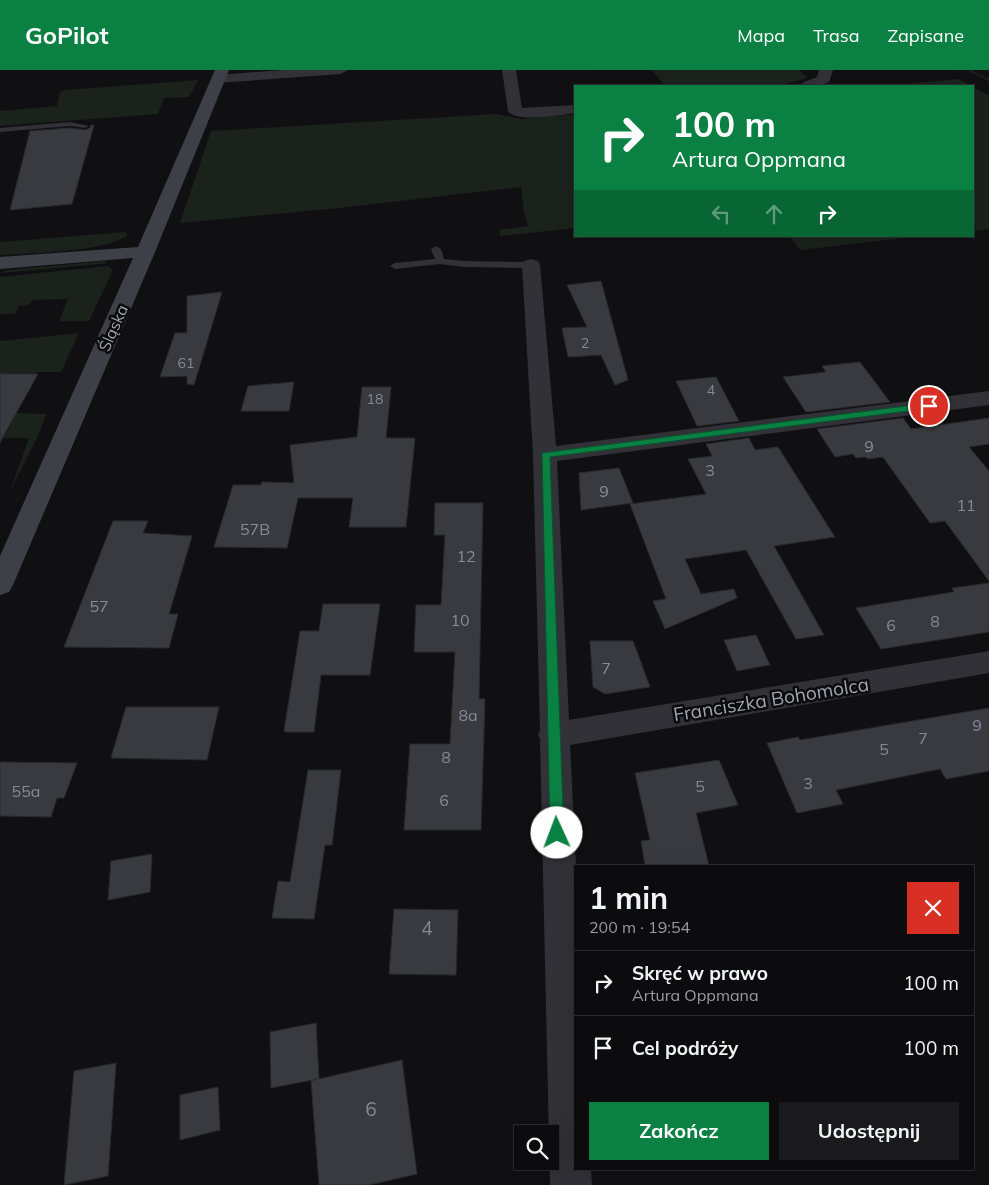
<!DOCTYPE html>
<html lang="pl">
<head>
<meta charset="utf-8">
<style>
	:root { --surface:#0c0c0e; --page:#1a1a1c; --text:#f1f3f6; --muted:#9a9b9e; --line:#2c2c2e; --accent:#0b8043 }
	body { margin:0; font-family:Mulish,sans-serif; background:var(--page); color:var(--text); height:100vh; display:flex; flex-direction:column; font-size:19px; white-space:nowrap }
	* { box-sizing:border-box; margin:0 }
	p { font-size:16px; color:var(--muted) }
	.icon { flex:none; width:28px; height:28px; fill:none; stroke:currentColor; stroke-width:2; stroke-linecap:round; stroke-linejoin:round }
	.map { position:relative; flex:1; overflow:hidden }
	.side { position:absolute; left:574px; top:795px; width:400px; height:305px; display:flex; flex-direction:column; background:var(--surface); border-radius:0px; box-shadow:0 5px 20px #0002,0 0 0 1px var(--line) }
	.side>* { flex:none }
	.banner { position:absolute; left:574px; top:15px; width:400px; height:152px; border-radius:0px; box-shadow:0 5px 20px #0002,0 0 0 1px var(--line); background:#0b8043; color:#fff; overflow:hidden }
	.tools { position:absolute; left:514px; top:1055px; display:grid; gap:10px }
	.tools a { display:grid; place-items:center; width:45px; height:45px; border-radius:0px; background:var(--surface); box-shadow:0 5px 20px #0002,0 0 0 1px var(--line); font-size:25px }
	.pin { position:absolute; display:grid; place-items:center; width:42px; height:42px; color:#fff; margin:-21px; border:2px solid #fff; border-radius:50%; box-shadow:0 1px 5px #0007 }
	.me { position:absolute; width:55px; margin:-28px; rotate:358deg; stroke-linejoin:round; filter:drop-shadow(0 0 4px #0008) }
	.turn { display:flex; align-items:center; gap:18px; height:105px; padding:0 15px; font-size:22px }
	.turn .icon { width:65px; height:65px; stroke-width:2.5 }
	.turn b { display:block; font-size:35px; line-height:42px }
	.lanes { display:flex; align-items:center; height:48px; padding:0 15px; background:#0003; justify-content:center; gap:25px; direction:ltr }
	.lanes .off { opacity:.35 }
	.round { display:grid; place-items:center; flex:none; width:52px; height:52px; border-radius:0px; background:var(--page) }
	.head { display:flex; align-items:center; justify-content:space-between; height:85px; padding:0 15px }
	h1 { font-size:30px; font-weight:700; line-height:38px }
	.primary-button { display:flex; gap:10px; margin-top:auto; padding:10px 15px }
	.primary-button a { flex:1; height:58px; border-radius:0px; background:var(--accent); color:#fff; font-size:20px; font-weight:700; line-height:58px; text-align:center }
	.primary-button a+a { background:var(--page); color:var(--text) }
	ul { padding:0; list-style:none }
	li { display:flex; align-items:center; gap:15px; height:65px; padding:0 15px; border-top:1px solid var(--line) }
	li div { flex:1 }
	li b { display:block; font-size:19px }
	li em { font-style:normal }
	header { display:flex; align-items:center; gap:30px; box-sizing:border-box; height:70px; padding:0 25px; background:var(--accent); color:#fff }
	header strong { font-size:24px }
	nav { display:flex; gap:28px; margin-inline-start:auto; font-size:18px }
	.map>svg:first-child { display:block }
</style>
</head>
<body>
<header>
<strong>GoPilot</strong>
<nav><a>Mapa</a><a>Trasa</a><a>Zapisane</a></nav>
</header>
<div class="map">
<svg width="989" height="1115" viewBox="0 0 989 1115">
	<rect width="100%" height="100%" fill="#101012"/>
	<path fill="#1a221b" d="M652 0H800L807 8 778 16H665Z
		M958 9 972 16H883Z
		M198 10 189 27 164 28 158 44 0 56V41L57 36 60 22 65 20Z
		M972 17 989 25V159L973 161Z
		M496 44 522 49 575 44V158L500 166 499 160 528 156 524 142 521 117 339 138 180 153 211 61Z
		M126 162 127 166C103 182 31 183 0 185V172Z
		M789 166H923L800 180Z
		M105 191 106 193 100 194 0 203 8 200Z
		M108 196 113 200 89 251H59L68 229 32 230 29 235 19 236 15 244H0V207Z
		M79 263 61 302H36L27 318 15 304H0V271Z
		M16 343 46 344 38 366 10 421 29 368H3L0 375V368H3Z"/>
	<path fill="#393a40" stroke="#2a2a2e" d="M91 55H94L72 134 10 140 30 61 70 58 85 60 90 58Z
		M601 211 628 310 615 315 601 285 568 287 562 258 587 257 567 215Z
		M222 222 194 315 187 314V306L160 307 175 263H187V226Z
		M860 292 890 332 806 342 783 307 826 302 822 296Z
		M0 304H38L0 372Z
		M716 307 739 351 697 356 676 311Z
		M294 312 289 341H241L248 316Z
		M362 317H391L386 368H415L406 457H349L353 428H298L287 478 214 477 233 415H261L262 412 294 413 290 375 357 367Z
		M903 348 911 359 989 348V374L969 377 989 401V511L945 451 930 453 883 387 868 389 866 387 856 388 853 384 835 387 817 359Z
		M749 368 755 380 778 377 835 467 774 476 824 565 796 569 746 480 685 489 701 524 734 519 737 528 665 559 653 531 666 529 630 434 706 424 688 389 712 386 706 374Z
		M619 398 633 433 581 440 579 403Z
		M435 433H483L479 629H485L481 760H404L410 674H450L455 582H414L416 535H441L445 465H434Z
		M113 451H148L143 463 192 466 169 544H178L169 578 64 577Z
		M989 513V562L881 579 856 538 954 522 952 518Z
		M323 534H380L370 605H321L314 662H286L284 661 300 561H319Z
		M756 565 770 595 737 601 724 570Z
		M590 571H633L650 617 605 624 593 617Z
		M126 637H219L207 690 111 688Z
		M989 638V701L946 709 940 699 836 720 843 734 797 743 767 673 798 667 800 670Z
		M719 690 738 735 696 743 709 796H645L641 771 650 770 635 703Z
		M0 692 77 693 64 728H57L51 747 0 746Z
		M308 700H341L332 775H325L314 849 272 848 278 811 290 812Z
		M152 784 150 822 108 830 111 791Z
		M394 839 458 840 456 905 389 904Z
		M316 953 319 1009 402 990 417 1104 369 1115H319L311 1011 317 1009 271 1018 270 962Z
		M116 993 108 1106 64 1115 74 1001Z
		M218 1017 220 1060 180 1070V1025Z"/>
	<g fill="none" stroke-linecap="round" stroke-linejoin="round">
		<path stroke="#36383e" stroke-width="2" stroke-dasharray="1 2" stroke-linecap="butt" d="M969 0 989 10"/>
		<path fill="#313137" fill-rule="evenodd" d="M70 52 89 56 85 58 70 56 0 62V58Z
			M436 176 441 179 444 189 464 191 531 192 536 195 531 198 464 197 440 194 395 199 390 196 395 193 435 189 431 179Z"/>
		<path fill="#313137" fill-rule="evenodd" d="M283 0H348L341 4 218 13 213 12 211 9 213 6 218 5Z
			M502 0H516L522 38 575 35V43C561 45 516 53 508 41Z
			M819 0H833L829 12 819 16H800L802 13 817 7Z
			M531 189 538 191 540 195 556 376 989 321V335L557 391 569 650 989 581V603L570 675 576 796 575 1099H591L592 1115H550L540 669 538 665 540 661 533 385 522 195 524 191Z"/>
		<path fill="#3e4047" fill-rule="evenodd" d="M215 0H229L155 182 13 515 9 522 0 525V486L133 188 0 199V187L138 177Z"/>
	</g>
	<path fill="#0b8043" stroke="#07532c" d="M929 333 932 334V338L550 387 564 763 562 767 557 769 552 767 550 763 542 383Z"/>
	<g text-anchor="middle" stroke-width="5" stroke-linejoin="round" paint-order="stroke">
		<g font-size="14" fill="#868a97">
			<text x="585" y="278">2</text>
			<text x="186" y="298">61</text>
			<text x="711" y="325">4</text>
			<text x="375" y="334">18</text>
		</g>
		<g font-size="16" fill="#9fa5b4" stroke="#0b0b0c">
			<text transform="translate(113 258) rotate(-66)" y="6">Śląska</text>
		</g>
		<g font-size="16" fill="#868a97">
			<text x="869" y="382">9</text>
			<text x="710" y="406">3</text>
			<text x="604" y="427">9</text>
			<text x="966" y="441">11</text>
			<text x="255" y="465">57B</text>
			<text x="466" y="492">12</text>
			<text x="99" y="542">57</text>
			<text x="460" y="556">10</text>
			<text x="935" y="557">8</text>
			<text x="891" y="561">6</text>
			<text x="606" y="604">7</text>
			<text x="468" y="651">8a</text>
			<text x="977" y="661">9</text>
			<text x="923" y="674">7</text>
			<text x="884" y="685">5</text>
			<text x="446" y="693">8</text>
			<text x="808" y="719">3</text>
			<text x="700" y="722">5</text>
			<text x="26" y="727">55a</text>
			<text x="444" y="736">6</text>
		</g>
		<g font-size="19" fill="#9fa5b4" stroke="#0b0b0c">
			<text transform="translate(771 629) rotate(-9)" y="7">Franciszka Bohomolca</text>
		</g>
		<g font-size="19" fill="#868a97">
			<text x="427" y="865">4</text>
			<text x="371" y="1046">6</text>
		</g>
	</g>
</svg>
<div class="tools">
<a><svg class="icon" aria-label="search" viewBox="0 0 24 24"><circle cx="10" cy="10" r="6"/><path d="M15 15l6 6"/></svg></a>
</div>
<div class="pin" style="left:929px;top:336px;background:#d93025"><svg class="icon" aria-label="arrive" viewBox="0 0 24 24"><path d="M6 21V4h12l-3 4 3 4H6"/></svg></div>
<svg class="me" style="left:557px;top:763px" viewBox="-20 -20 40 40"><circle r="19" fill="#fff"/><path d="M0-13L10 11 0 6-10 11z" fill="#0b8043"/></svg>
<div class="banner">
<div class="turn"><svg class="icon" aria-label="right" viewBox="0 0 24 24"><path d="M7 20v-9h11M14 6l5 5-5 5"/></svg><div><b>100 m</b>Artura Oppmana</div></div>
<div class="lanes"><svg class="icon off" aria-label="left" viewBox="0 0 24 24"><path d="M17 20v-9H6M10 6l-5 5 5 5"/></svg><svg class="icon off" aria-label="ahead" viewBox="0 0 24 24"><path d="M12 20V5M6 11l6-6 6 6"/></svg><svg class="icon" aria-label="right" viewBox="0 0 24 24"><path d="M7 20v-9h11M14 6l5 5-5 5"/></svg></div>
</div>
<section class="side">
<div class="head"><div><h1>1 min</h1><p>200 m · 19:54</p></div><a class="round" style="background:#d93025;color:#fff"><svg class="icon" aria-label="close" viewBox="0 0 24 24"><path d="M6 6l12 12M18 6L6 18"/></svg></a></div>
<ul>
<li><svg class="icon" aria-label="right" viewBox="0 0 24 24"><path d="M7 20v-9h11M14 6l5 5-5 5"/></svg><div><b>Skręć w prawo</b><p>Artura Oppmana</p></div><em>100 m</em></li>
<li><svg class="icon" aria-label="arrive" viewBox="0 0 24 24"><path d="M6 21V4h12l-3 4 3 4H6"/></svg><div><b>Cel podróży</b></div><em>100 m</em></li>
</ul>
<div class="primary-button"><a>Zakończ</a><a>Udostępnij</a></div>
</section>
</div>
</body>
</html>
